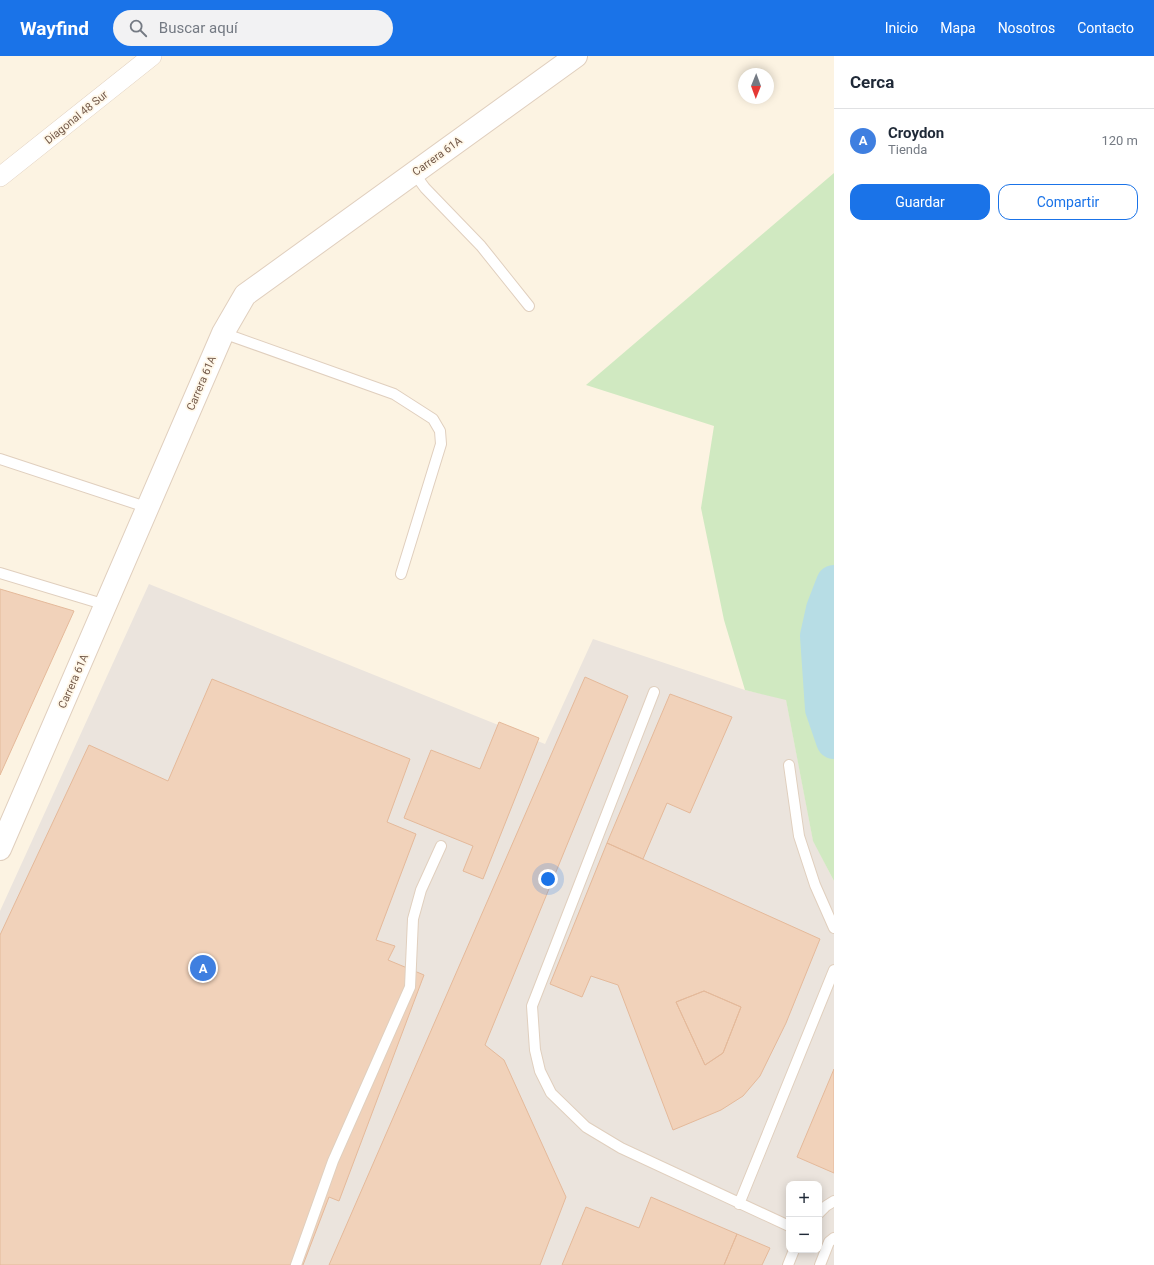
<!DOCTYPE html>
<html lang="es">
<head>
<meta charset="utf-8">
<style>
	:root { --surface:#fff; --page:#f2f2f3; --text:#1f2937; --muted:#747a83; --line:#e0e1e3; --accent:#1a73e8 }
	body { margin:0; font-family:Roboto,sans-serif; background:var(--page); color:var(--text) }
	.controls { position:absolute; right:12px; bottom:12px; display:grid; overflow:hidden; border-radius:8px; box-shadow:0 2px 10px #0003 }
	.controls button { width:36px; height:36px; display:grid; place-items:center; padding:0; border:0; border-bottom:1px solid var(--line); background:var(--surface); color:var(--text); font:20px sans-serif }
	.compass { position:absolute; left:738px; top:12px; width:36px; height:36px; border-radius:50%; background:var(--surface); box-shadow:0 2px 10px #0003; rotate:181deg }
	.you { position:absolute; left:548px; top:823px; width:14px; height:14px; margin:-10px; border:3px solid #fff; border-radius:50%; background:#1a73e8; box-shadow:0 0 0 6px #1a73e833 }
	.badge { display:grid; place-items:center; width:26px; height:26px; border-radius:50%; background:var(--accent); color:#fff; font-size:13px; font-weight:700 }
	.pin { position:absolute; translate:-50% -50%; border:2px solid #fff; box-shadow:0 1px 4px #0006 }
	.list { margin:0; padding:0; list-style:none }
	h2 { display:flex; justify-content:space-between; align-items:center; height:52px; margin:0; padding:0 16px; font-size:17px }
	h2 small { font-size:13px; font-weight:400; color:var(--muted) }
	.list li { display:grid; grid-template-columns:26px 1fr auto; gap:12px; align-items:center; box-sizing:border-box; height:64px; padding:0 16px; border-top:1px solid var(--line) }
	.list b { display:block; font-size:15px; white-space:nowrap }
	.list p { margin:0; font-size:13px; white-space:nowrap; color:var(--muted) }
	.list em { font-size:13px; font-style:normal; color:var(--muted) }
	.actions { display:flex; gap:8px; padding:12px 16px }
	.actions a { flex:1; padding:9px 0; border:1px solid var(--accent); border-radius:12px; text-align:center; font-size:14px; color:var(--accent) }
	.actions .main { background:var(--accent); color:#fff }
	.icon { flex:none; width:22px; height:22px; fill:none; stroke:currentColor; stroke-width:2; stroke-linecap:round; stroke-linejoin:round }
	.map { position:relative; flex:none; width:834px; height:1209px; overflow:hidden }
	header { display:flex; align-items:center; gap:24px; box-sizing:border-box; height:56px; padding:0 20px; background:var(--accent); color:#fff }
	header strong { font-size:19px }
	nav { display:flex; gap:22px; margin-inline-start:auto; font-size:14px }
	.search { width:280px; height:36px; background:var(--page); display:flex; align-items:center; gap:10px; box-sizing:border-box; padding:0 14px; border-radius:22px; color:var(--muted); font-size:15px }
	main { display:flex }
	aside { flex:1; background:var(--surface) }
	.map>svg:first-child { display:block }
	.industrial { fill:#ebe4dd; fill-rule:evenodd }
	.green { fill:#d0e9c1 }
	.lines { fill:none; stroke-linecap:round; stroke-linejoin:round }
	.river { stroke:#b7dde5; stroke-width:36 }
	.building { fill:#f1d2ba; stroke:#e4b99a; fill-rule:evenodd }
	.service-casing { stroke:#e0cfbe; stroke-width:12 }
	.minor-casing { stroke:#e0cfbe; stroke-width:20 }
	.tertiary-casing { stroke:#e0cfbe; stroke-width:24 }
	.service { stroke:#fff; stroke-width:10 }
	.minor { stroke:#fff; stroke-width:19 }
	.tertiary { stroke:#fff; stroke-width:22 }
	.labels { text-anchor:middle; stroke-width:3.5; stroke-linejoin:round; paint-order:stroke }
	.street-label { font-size:11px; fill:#735949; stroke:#fff7e8 }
</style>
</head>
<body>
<header>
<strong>Wayfind</strong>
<div class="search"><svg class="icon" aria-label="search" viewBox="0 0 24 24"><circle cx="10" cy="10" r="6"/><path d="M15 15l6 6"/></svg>Buscar aquí</div>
<nav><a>Inicio</a><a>Mapa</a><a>Nosotros</a><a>Contacto</a></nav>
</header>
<main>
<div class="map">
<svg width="834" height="1209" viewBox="0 0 834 1209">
	<rect width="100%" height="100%" fill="#fcf3e2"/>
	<path class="industrial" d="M149,528L545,688L593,583L745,634L786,643L813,784L834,825V1209H0V855ZM789,1128H819V1194H789Z"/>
	<path class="green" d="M834,117V825L813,785L786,644L745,634L724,564L701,452L714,370L586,329Z"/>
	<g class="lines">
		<path class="river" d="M834,527L824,553L818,580L823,653L834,685"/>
	</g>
	<path class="building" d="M0,533L74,555L0,719Z
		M585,621L628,640L485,989L504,1004L566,1141L540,1209H329Z
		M212,623L410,703L387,766L416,778L376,884L395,890L388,904L424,919L339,1145L329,1141L303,1209H0V879L89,689L168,725Z
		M670,638L732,661L690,757L667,747L643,803L607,787Z
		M499,666L539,682L483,823L463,815L473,790L404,762L431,694L480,713Z
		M607,787L820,883L786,967L760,1020L743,1040L721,1054L673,1074L618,929L591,920L582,941L550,928ZM704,935L741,951L723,997L705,1009L676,946Z
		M704,935L741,951L723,997L705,1009L676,946Z
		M834,1013V1117L797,1101Z
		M651,1141L737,1178L724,1209H562L586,1151L639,1172Z
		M737,1178L770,1192L762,1209H724Z"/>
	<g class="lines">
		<defs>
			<path id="service" d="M414,117L425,132L481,190L529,250
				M223,277L394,338L433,363L440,375L441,388L401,518
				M0,403L149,452
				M0,517L106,549
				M654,636L532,950L535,994L540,1015L551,1037L586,1071L621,1092L789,1170
				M789,709L799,780L815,829L834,872
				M739,1148L834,914
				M819,1157L826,1150L834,1145
				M296,1209L333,1105L410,931L413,863L421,834L441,790
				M788,1209L794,1194
				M820,1209L829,1186L834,1182"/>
			<path id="minor" d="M0,121L152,0"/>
			<path id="tertiary" d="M0,793L223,277L245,239L576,0"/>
		</defs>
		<use href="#service" class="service-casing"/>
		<use href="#minor" class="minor-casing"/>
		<use href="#tertiary" class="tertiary-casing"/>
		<use href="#service" class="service"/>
		<use href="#minor" class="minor"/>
		<use href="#tertiary" class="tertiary"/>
	</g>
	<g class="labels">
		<g class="street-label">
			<text transform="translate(76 61) rotate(-39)" y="4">Diagonal 48 Sur</text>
			<text transform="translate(437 100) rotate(-36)" y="4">Carrera 61A</text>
			<text transform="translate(201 327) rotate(-67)" y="4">Carrera 61A</text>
			<text transform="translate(73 625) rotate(-66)" y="4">Carrera 61A</text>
		</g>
	</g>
</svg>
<div class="controls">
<button>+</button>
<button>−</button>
</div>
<svg class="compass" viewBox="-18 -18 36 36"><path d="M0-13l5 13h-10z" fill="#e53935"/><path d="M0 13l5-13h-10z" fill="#747a83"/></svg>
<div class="you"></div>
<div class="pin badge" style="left:203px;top:912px;background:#3f7fe0">A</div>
</div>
<aside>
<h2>Cerca<small></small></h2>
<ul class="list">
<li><span class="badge" style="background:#3f7fe0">A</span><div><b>Croydon</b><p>Tienda</p></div><em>120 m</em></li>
</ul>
<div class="actions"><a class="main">Guardar</a><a>Compartir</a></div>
</aside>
</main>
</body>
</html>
